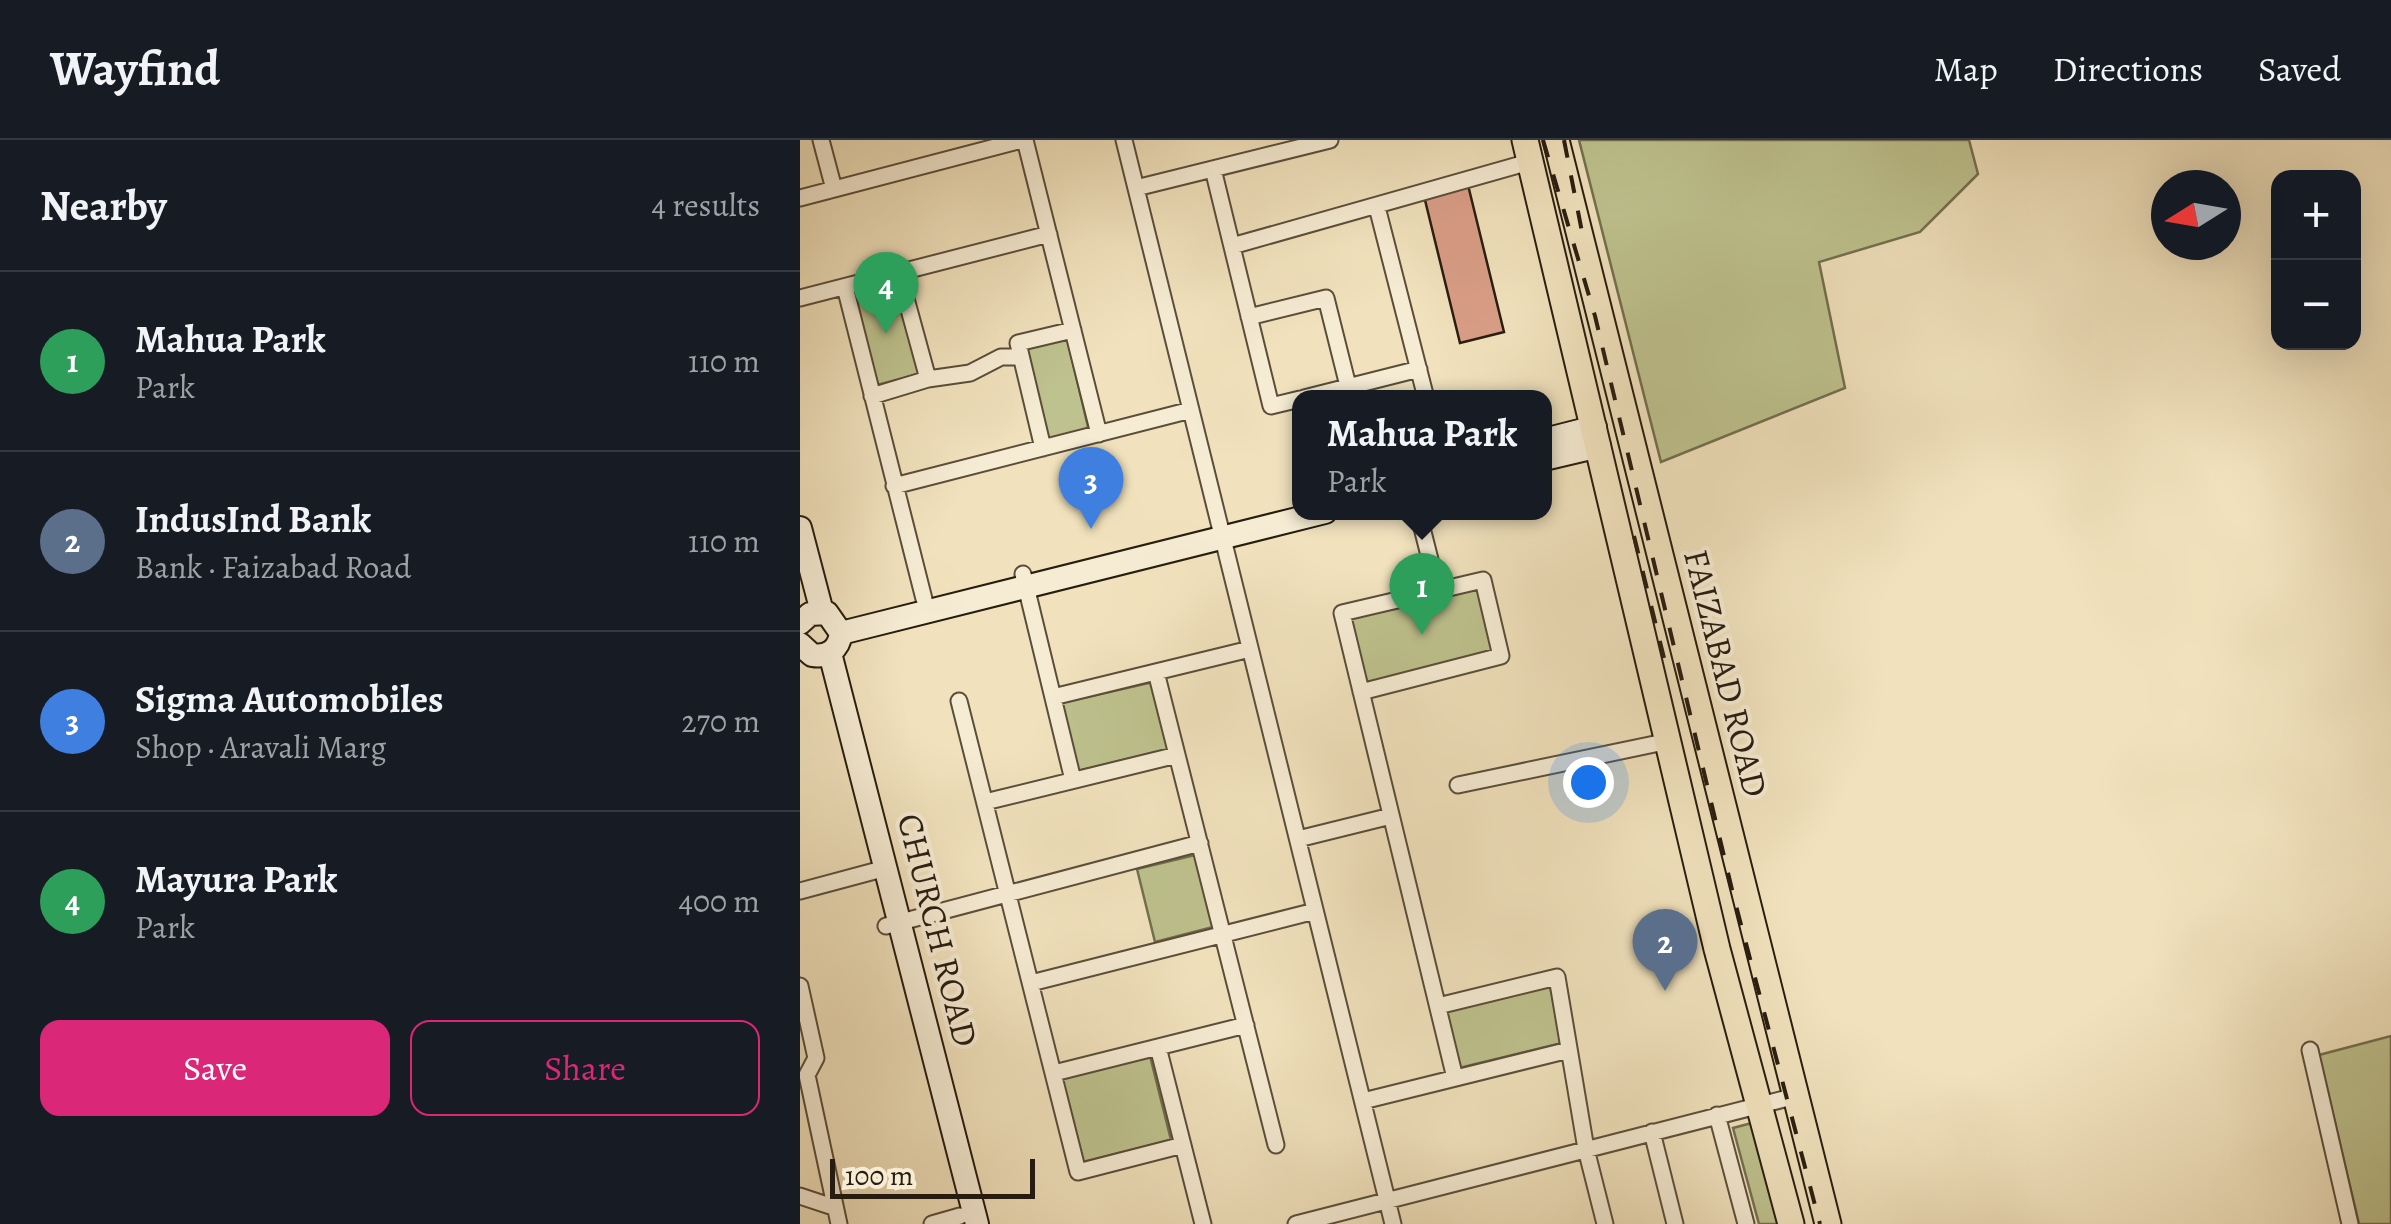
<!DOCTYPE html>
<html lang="en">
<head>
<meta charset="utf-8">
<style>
	:root { --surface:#171b24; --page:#20242c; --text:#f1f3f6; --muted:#9ea1a6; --line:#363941; --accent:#db2777 }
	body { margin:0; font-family:Alegreya,serif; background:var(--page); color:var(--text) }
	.controls { position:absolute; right:30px; top:30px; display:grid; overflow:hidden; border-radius:20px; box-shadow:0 10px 40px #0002 }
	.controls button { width:90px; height:90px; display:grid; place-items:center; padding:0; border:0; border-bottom:2px solid var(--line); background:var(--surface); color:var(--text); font:50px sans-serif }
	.compass { position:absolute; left:1351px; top:30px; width:90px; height:90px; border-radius:50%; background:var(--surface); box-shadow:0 10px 40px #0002; rotate:259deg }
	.scale { position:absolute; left:30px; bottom:25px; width:205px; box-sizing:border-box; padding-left:10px; border:5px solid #271c0f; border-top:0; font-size:28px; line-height:35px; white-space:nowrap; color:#271c0f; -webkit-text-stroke:8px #f6ecd4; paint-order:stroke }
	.you { position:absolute; left:788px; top:642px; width:35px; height:35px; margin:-25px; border:8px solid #fff; border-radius:50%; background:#1a73e8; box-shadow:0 0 0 15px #1a73e833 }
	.badge { display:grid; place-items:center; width:65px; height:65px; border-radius:50%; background:var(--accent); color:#fff; font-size:32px; font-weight:700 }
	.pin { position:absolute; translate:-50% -82px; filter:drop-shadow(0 2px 5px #0008) }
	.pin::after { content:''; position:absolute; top:52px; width:35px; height:30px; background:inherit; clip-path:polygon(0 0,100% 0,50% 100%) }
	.popup { position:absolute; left:492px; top:250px; width:260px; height:130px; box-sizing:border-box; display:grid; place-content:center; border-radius:20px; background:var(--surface); filter:drop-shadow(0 2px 8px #0005); font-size:32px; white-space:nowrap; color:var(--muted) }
	.popup b { font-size:38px; color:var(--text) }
	.popup::after { content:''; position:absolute; left:50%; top:100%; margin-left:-20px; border:20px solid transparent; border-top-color:var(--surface) }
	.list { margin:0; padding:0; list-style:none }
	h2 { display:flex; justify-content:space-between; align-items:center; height:130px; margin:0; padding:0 40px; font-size:42px }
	h2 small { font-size:32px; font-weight:400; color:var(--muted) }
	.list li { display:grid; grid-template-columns:65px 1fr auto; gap:30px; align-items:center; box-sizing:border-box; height:180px; padding:0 40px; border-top:2px solid var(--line) }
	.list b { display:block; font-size:38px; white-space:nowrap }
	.list p { margin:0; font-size:32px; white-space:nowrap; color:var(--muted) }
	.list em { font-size:32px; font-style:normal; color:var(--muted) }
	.actions { display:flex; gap:20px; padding:30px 40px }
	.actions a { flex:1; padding:22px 0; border:2px solid var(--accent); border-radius:20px; text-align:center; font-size:35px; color:var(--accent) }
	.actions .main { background:var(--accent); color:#fff }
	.map { position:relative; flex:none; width:1591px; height:1084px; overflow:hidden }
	header { display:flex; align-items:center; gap:60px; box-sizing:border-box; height:140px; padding:0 50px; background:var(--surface); border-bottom:2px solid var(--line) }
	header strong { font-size:48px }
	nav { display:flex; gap:55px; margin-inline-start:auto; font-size:35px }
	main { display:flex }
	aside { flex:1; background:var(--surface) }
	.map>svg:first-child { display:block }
	.green { fill:#bec28e; stroke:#726f4e; stroke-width:2.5 }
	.building { fill:#da9e87; stroke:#271c0f; stroke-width:2.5 }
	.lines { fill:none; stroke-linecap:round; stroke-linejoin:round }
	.street-casing { stroke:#5a4e3a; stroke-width:19 }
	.secondary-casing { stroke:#271c0f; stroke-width:26 }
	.primary-casing { stroke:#271c0f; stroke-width:29 }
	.street { stroke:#f6ecd4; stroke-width:15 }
	.secondary { stroke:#f6ecd4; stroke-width:22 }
	.primary { stroke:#f1e2bd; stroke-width:25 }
	.rail { stroke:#271c0f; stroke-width:4; stroke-dasharray:18 18; stroke-linecap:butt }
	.labels { text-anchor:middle; stroke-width:8; stroke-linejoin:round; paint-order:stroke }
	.street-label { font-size:35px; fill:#271c0f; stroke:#f6ecd4 }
</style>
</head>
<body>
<header>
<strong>Wayfind</strong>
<nav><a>Map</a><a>Directions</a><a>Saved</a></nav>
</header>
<main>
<aside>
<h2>Nearby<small>4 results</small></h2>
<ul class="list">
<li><span class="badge" style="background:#2e9e5b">1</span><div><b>Mahua Park</b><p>Park</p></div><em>110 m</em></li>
<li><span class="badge" style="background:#5c6f8a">2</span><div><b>IndusInd Bank</b><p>Bank · Faizabad Road</p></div><em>110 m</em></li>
<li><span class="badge" style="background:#3f7fe0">3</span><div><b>Sigma Automobiles</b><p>Shop · Aravali Marg</p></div><em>270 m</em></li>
<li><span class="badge" style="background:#2e9e5b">4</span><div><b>Mayura Park</b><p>Park</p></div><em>400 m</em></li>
</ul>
<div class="actions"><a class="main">Save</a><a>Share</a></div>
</aside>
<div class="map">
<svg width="1591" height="1084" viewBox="0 0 1591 1084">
	<rect width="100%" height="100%" fill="#f1e2bd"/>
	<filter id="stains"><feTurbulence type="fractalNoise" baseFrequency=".002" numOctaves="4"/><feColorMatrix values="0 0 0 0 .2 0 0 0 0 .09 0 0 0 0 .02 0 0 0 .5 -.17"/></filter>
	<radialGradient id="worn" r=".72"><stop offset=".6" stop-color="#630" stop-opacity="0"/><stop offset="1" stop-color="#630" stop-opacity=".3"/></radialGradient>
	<path class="green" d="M779,0H1169L1178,34L1120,92L1019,122L1045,248L861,322Z
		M95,143L119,234L77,245L53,154Z
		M267,198L289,291L249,301L226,208Z
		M678,447L694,511L565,543L549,479Z
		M353,542L369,609L277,631L261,563Z
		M395,715L413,787L355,802L337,729Z
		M750,846L762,903L659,928L647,871Z
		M1591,896V1084H1559L1519,915Z
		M350,916L371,1000L283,1022L262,939Z
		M963,980L992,1084H959L933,988Z"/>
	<path class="building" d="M668,45L704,192L660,203L624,56Z"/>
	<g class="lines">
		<defs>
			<path id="street" d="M21,0L34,49
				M225,0L299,294
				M324,0L593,1084
				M413,29L471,266L500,259
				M336,48L530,0
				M0,58L222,0
				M577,67L626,258
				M432,106L729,22
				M45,147L124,459
				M0,158L249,94
				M449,177L526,158L548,246
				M128,239L170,233L201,217H221
				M72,256L128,239L99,133
				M504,258L619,229
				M243,308L218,203L273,190
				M94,346L391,270
				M618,372L638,451
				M223,434L273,640
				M356,532L476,1005
				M561,552L701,516L683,440L542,473C579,628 617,783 655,938
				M253,557L450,509
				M159,561L278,1032L383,1005
				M658,645L869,601
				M185,662L377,615
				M498,699L591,676
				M0,751L86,728
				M86,786L400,703
				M231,843L515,771
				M0,846L16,918L7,935L39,1084
				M638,866L757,837L786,1009L805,1084
				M358,907L403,1084
				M1510,910L1550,1084
				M254,933L446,885
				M563,961L769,910
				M917,975L946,1084
				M852,992L875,1084
				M0,1056L33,1067
				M132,1084L160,1076
				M496,1084L996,956"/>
			<path id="secondary" d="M744,300L795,287
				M744,319L799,306
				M0,388L22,472
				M0,483L10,474L27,473L41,493C39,509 28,518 12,515L0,504
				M41,493L525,372
				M30,513L177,1084"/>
			<path id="primary" d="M725,0L917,809L991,1084
				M756,0L1028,1084"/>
		</defs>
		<use href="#street" class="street-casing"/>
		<use href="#secondary" class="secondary-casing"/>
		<use href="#primary" class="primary-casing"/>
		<use href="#street" class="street"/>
		<use href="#secondary" class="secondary"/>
		<use href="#primary" class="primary"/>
		<path class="rail" d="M743,0L795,176L934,758L1020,1084
			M764,0L783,97
			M834,396L864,518"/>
	</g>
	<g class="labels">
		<g class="street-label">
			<text transform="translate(926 533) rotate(76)" y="12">FAIZABAD ROAD</text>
			<text transform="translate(138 790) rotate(76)" y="12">CHURCH ROAD</text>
		</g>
	</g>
	<rect width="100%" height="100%" filter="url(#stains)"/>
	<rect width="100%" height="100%" fill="url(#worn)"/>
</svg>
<div class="controls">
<button>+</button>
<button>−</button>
</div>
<svg class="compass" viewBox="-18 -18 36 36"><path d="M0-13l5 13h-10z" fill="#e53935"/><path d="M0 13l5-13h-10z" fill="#9ea1a6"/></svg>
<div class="scale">100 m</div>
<div class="you"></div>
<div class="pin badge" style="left:622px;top:495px;background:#2e9e5b">1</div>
<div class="popup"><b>Mahua Park</b>Park</div>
<div class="pin badge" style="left:865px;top:851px;background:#5c6f8a">2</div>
<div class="pin badge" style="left:291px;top:389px;background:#3f7fe0">3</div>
<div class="pin badge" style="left:86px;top:194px;background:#2e9e5b">4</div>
</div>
</main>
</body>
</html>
